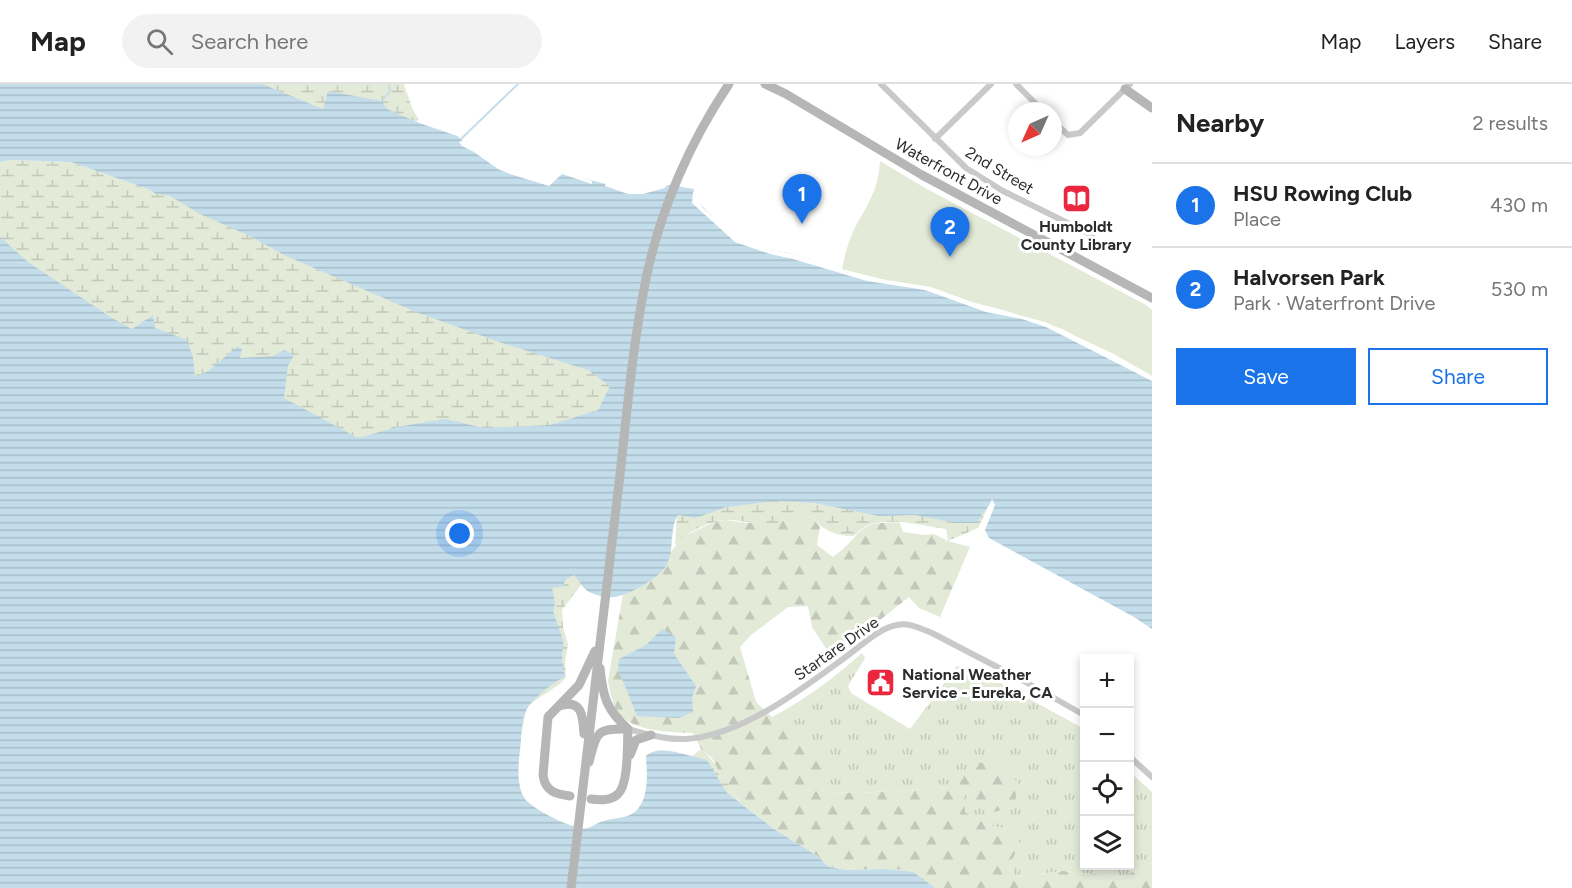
<!DOCTYPE html>
<html lang="en">
<head>
<meta charset="utf-8">
<style>
	:root { --surface:#fff; --page:#f2f2f2; --text:#222; --muted:#767676; --line:#e0e0e0; --accent:#1a73e8 }
	body { margin:0; font-family:Figtree,sans-serif; background:var(--page); color:var(--text) }
	.controls { position:absolute; right:18px; bottom:18px; display:grid; overflow:hidden; border-radius:0px; box-shadow:0 3px 9px #0003 }
	.controls button { width:54px; height:54px; display:grid; place-items:center; padding:0; border:0; border-bottom:2px solid var(--line); background:var(--surface); color:var(--text); font:30px sans-serif }
	.compass { position:absolute; left:1008px; top:18px; width:54px; height:54px; border-radius:50%; background:var(--surface); box-shadow:0 3px 9px #0003; rotate:225deg }
	.you { position:absolute; left:460px; top:450px; width:21px; height:21px; margin:-15px; border:4px solid #fff; border-radius:50%; background:#1a73e8; box-shadow:0 0 0 9px #1a73e833 }
	.badge { display:grid; place-items:center; width:39px; height:39px; border-radius:50%; background:var(--accent); color:#fff; font-size:20px; font-weight:700 }
	.pin { position:absolute; translate:-50% -50px; filter:drop-shadow(0 2px 3px #0008) }
	.pin::after { content:''; position:absolute; top:32px; width:21px; height:18px; background:inherit; clip-path:polygon(0 0,100% 0,50% 100%) }
	.list { margin:0; padding:0; list-style:none }
	h2 { display:flex; justify-content:space-between; align-items:center; height:78px; margin:0; padding:0 24px; font-size:26px }
	h2 small { font-size:20px; font-weight:400; color:var(--muted) }
	.list li { display:grid; grid-template-columns:39px 1fr auto; gap:18px; align-items:center; box-sizing:border-box; height:84px; padding:0 24px; border-top:2px solid var(--line) }
	.list b { display:block; font-size:22px; white-space:nowrap }
	.list p { margin:0; font-size:20px; white-space:nowrap; color:var(--muted) }
	.list em { font-size:20px; font-style:normal; color:var(--muted) }
	.actions { display:flex; gap:12px; padding:18px 24px }
	.actions a { flex:1; padding:14px 0; border:2px solid var(--accent); border-radius:0px; text-align:center; font-size:21px; color:var(--accent) }
	.actions .main { background:var(--accent); color:#fff }
	.icon { flex:none; width:33px; height:33px; fill:none; stroke:currentColor; stroke-width:2; stroke-linecap:round; stroke-linejoin:round }
	.map { position:relative; flex:none; width:1152px; height:804px; overflow:hidden }
	header { display:flex; align-items:center; gap:36px; box-sizing:border-box; height:84px; padding:0 30px; background:var(--surface); border-bottom:2px solid var(--line) }
	header strong { font-size:28px }
	nav { display:flex; gap:33px; margin-inline-start:auto; font-size:21px }
	.search { width:420px; height:54px; background:var(--page); display:flex; align-items:center; gap:15px; box-sizing:border-box; padding:0 21px; border-radius:33px; color:var(--muted); font-size:22px }
	main { display:flex }
	aside { flex:1; background:var(--surface) }
	.map>svg:first-child { display:block }
	.grass { fill:url(#grass-tufts) }
	.forest { fill:url(#forest-firs) }
	.wetland { fill:url(#wetland-marsh) }
	.green { fill:#e3ead8 }
	.water { fill:url(#water-rules) }
	.pier { fill:#fff }
	.lines { fill:none; stroke-linecap:round; stroke-linejoin:round }
	.stream { stroke:#c3ddeb; stroke-width:2 }
	.street { stroke:#c9c9c9; stroke-width:6 }
	.secondary { stroke:#b6b6b6; stroke-width:9 }
	.labels { text-anchor:middle; stroke-width:6; stroke-linejoin:round; paint-order:stroke }
	.street-label { font-size:16px; fill:#2c2c2c; stroke:#fff }
	.poi-label { font-size:16px; font-weight:bold; fill:#2c2c2c; stroke:#fff }
</style>
</head>
<body>
<header>
<strong>Map</strong>
<div class="search"><svg class="icon" aria-label="search" viewBox="0 0 24 24"><circle cx="10" cy="10" r="6"/><path d="M15 15l6 6"/></svg>Search here</div>
<nav><a>Map</a><a>Layers</a><a>Share</a></nav>
</header>
<main>
<div class="map">
<svg width="1152" height="804" viewBox="0 0 1152 804">
	<defs>
		<pattern id="grass-tufts" width="24" height="20" patternUnits="userSpaceOnUse" patternTransform="scale(1.5)"><rect width="24" height="20" fill="#e3ead8"/><path d="M3 7l-1-3M5 7V3M7 7l1-3M15 17l-1-3M17 17v-4M19 17l1-3" fill="none" stroke="#c3c9ba"/></pattern>
		<pattern id="forest-firs" width="22" height="20" patternUnits="userSpaceOnUse" patternTransform="scale(1.5)"><rect width="22" height="20" fill="#e3ead8"/><path d="M5 1l3.5 6h-7zM16 11l3.5 6h-7z" fill="#c3c9ba"/></pattern>
		<pattern id="wetland-marsh" width="20" height="14" patternUnits="userSpaceOnUse" patternTransform="scale(1.5)"><rect width="20" height="14" fill="#e3ead8"/><path d="M1 5h8M5 5V1M11 12h8M15 12V8" fill="none" stroke="#c3c9ba"/></pattern>
		<pattern id="water-rules" width="6" height="5" patternUnits="userSpaceOnUse" patternTransform="scale(1.5)"><rect width="6" height="5" fill="#c3ddeb"/><path d="M0 2.5h6" fill="none" stroke="#a8beca"/></pattern>
	</defs>
	<rect width="100%" height="100%" fill="#fff"/>
	<path class="grass" d="M862,569L865,574L848,602L851,609L910,645L957,582L978,587L1079,642L1084,647V782H1130V688L1152,708V778L1123,793L1063,787L1015,793L1009,781L1020,761L1013,746L987,741L965,728L963,709L972,678L952,703L861,709L829,708L781,642L772,633C805,616 834,594 862,569Z"/>
	<path class="forest" d="M799,430L812,433L820,443L817,461L833,473C864,451 855,436 900,439L903,448L925,451L934,450L948,457L970,463L940,533L919,524L909,513L870,544L827,566L812,543L808,522L788,523L751,551L740,563L756,618L781,642L825,678L829,708L861,709L951,703L972,678L1001,680L1019,700L1014,721L992,729L964,709L965,728L987,741L1013,746L1020,761L1009,781L1015,793L1063,787L1123,793L1152,778V804H935L913,788L884,785L847,786L829,783L817,772L774,745L742,720L723,696L712,674L701,665L693,649C671,648 638,648 621,632C613,624 610,608 608,597L623,510L653,495L667,482L670,469L682,453L714,438L725,436L747,439Z"/>
	<path class="wetland" d="M220,0H405L404,2C410,14 410,24 419,35L416,38L457,52L462,56L460,58L463,62L474,68L498,85L549,102L562,89L591,99L592,97L606,100L605,102C619,107 630,111 644,110C655,108 663,104 674,106L664,134L537,105L491,88L403,50L328,28L319,31Z
		M11,76L71,78L148,105L156,110L170,112L612,285L666,408L991,418L978,444L948,457L946,445C923,442 892,433 869,441C863,443 858,448 854,452C836,452 824,447 812,433C791,429 789,438 771,440C756,441 740,435 725,436C709,437 685,449 675,461L677,432C669,447 675,467 667,482C660,494 629,510 615,513C603,514 589,510 581,501L562,526L563,543L568,560L565,578L566,593L560,600L527,622C522,644 512,694 524,713C531,725 574,746 587,744C593,743 598,738 604,737C617,733 632,736 640,722C649,708 647,687 646,672C659,661 676,669 691,673L701,665C719,680 726,703 742,720C762,742 792,755 817,772C821,775 825,781 831,784C856,794 887,779 913,788C920,791 928,799 935,804H656L0,628V78Z"/>
	<path class="green" d="M880,77L925,104L1146,221L1152,226V293L1062,245L1003,226L842,185C845,173 847,160 853,148C866,121 878,110 880,77Z"/>
	<path class="water" d="M0,0H262L323,25L328,7L382,17L387,25L419,39L457,52L499,84L551,100L562,88L627,106L657,104L670,101L694,105V114L729,149L740,157L769,166L789,169L867,195L896,198L1046,240L1152,293V549L985,453C984,440 990,431 991,419L982,430L977,439H956L915,431L879,432L815,419L777,417L726,423L696,434L678,431C669,445 674,464 667,480C662,493 626,513 612,513C607,513 599,512 594,510C583,507 581,498 574,491L566,495L563,502L552,504L555,520L553,527L563,556L562,579L565,593C557,596 553,600 546,605C525,623 523,627 521,655C520,672 514,698 524,714C531,725 571,744 583,745C591,745 597,738 604,737C618,733 632,735 640,722C649,708 647,687 646,672C661,659 689,673 707,676L727,709L774,745L817,772L829,783L847,786L884,785L913,788L935,804H0V153L28,178L112,234L132,245L153,231L155,244L187,256L193,273L195,293L208,287L237,263L242,264L240,274L273,272L284,266L294,271L288,282L284,314L358,354L397,343L445,335L484,344L550,341L598,326L610,302L588,286L499,258L416,228L284,171L252,153L200,130L170,112L156,110L148,105L71,78L11,76L0,78Z
		M662,545L676,553L674,570L696,602L692,614L693,628L679,634L637,632L618,585L619,575L646,561Z"/>
	<path class="pier" d="M465,55L500,81L530,92L548,98L562,85L592,97V100L562,90L549,102L510,90L498,85L474,68L462,62L459,58Z
		M606,99L627,105H642L666,101L665,104L643,110H628L605,102Z
		M695,107L696,115L704,125L741,156L769,166L789,169L861,192L931,203L980,221L1045,238L1114,270L1152,292V297L1046,243L1022,235L986,228L925,206L867,197L793,175L770,170L735,158L692,119L693,108Z
		M992,415L995,421L985,446L989,454L1134,533L1152,545V552L983,455L982,441L989,425L979,442Z"/>
	<g class="lines">
		<path class="stream" d="M382,17L390,7L389,0
			M461,55L518,0"/>
		<path class="street" d="M881,0L966,84L1003,107L1092,151
			M1016,0L1043,27
			M1053,37L1068,51L1080,49L1130,0
			M935,55L991,0
			M628,645C647,650 666,656 686,655C742,652 803,604 847,572C861,562 879,544 897,541C909,538 921,545 932,549L1024,597L1084,631
			M1130,673L1152,693"/>
		<path class="secondary" d="M765,0L786,10L922,91L1152,214
			M1125,5L1152,24
			M600,584C603,613 606,625 628,645
			M559,622C582,614 583,632 584,650
			M630,671L636,656L651,651
			M589,678C597,648 596,644 628,645
			M570,712C555,710 545,707 543,691L548,633L579,601L595,567
			M591,715C600,716 611,717 618,710C629,700 627,659 628,645
			M571,804C587,675 601,545 617,416C626,343 631,268 646,195C660,126 690,58 729,0"/>
	</g>
	<defs>
		<symbol id="library-square" viewBox="-11 -11 22 22"><rect x="-9" y="-9" width="18" height="18" rx="4" fill="#ea273e" stroke="#fff"/><path d="M-6-4Q-3-5.5-.7-3.5V5Q-3 3-6 4ZM6-4Q3-5.5 .7-3.5V5Q3 3 6 4Z" fill="#fff"/></symbol>
		<symbol id="civic-square" viewBox="-11 -11 22 22"><rect x="-9" y="-9" width="18" height="18" rx="4" fill="#ea273e" stroke="#fff"/><path d="M-.6-6.5H3V-4.5H.6V-3L4-1V1h2V6H-6V1h2V-1L-.6-3ZM-1.2 2.5V6h2.4V2.5Z" fill="#fff"/></symbol>
	</defs>
	<g fill-rule="evenodd">
		<use href="#library-square" x="1060" y="98" width="33" height="33"/>
		<use href="#civic-square" x="864" y="582" width="33" height="33"/>
	</g>
	<g class="labels">
		<g class="street-label">
			<text transform="translate(1000 86) rotate(31)" y="6">2nd Street</text>
			<text transform="translate(949 87) rotate(29)" y="6">Waterfront Drive</text>
			<text transform="translate(836 564) rotate(-35)" y="6">Startare Drive</text>
		</g>
		<g class="poi-label">
			<text x="1076" y="148">Humboldt<tspan x="1076" dy="18">County Library</tspan></text>
			<text x="902" y="596" text-anchor="start">National Weather<tspan x="902" dy="18">Service - Eureka, CA</tspan></text>
		</g>
	</g>
</svg>
<div class="controls">
<button>+</button>
<button>−</button>
<button><svg class="icon" aria-label="locate" viewBox="0 0 24 24"><circle cx="12" cy="12" r="6"/><path d="M12 2v4M12 18v4M2 12h4M18 12h4"/></svg></button>
<button><svg class="icon" aria-label="layers" viewBox="0 0 24 24"><path d="M12 4l9 5-9 5-9-5zM3 14l9 5 9-5"/></svg></button>
</div>
<svg class="compass" viewBox="-18 -18 36 36"><path d="M0-13l5 13h-10z" fill="#e53935"/><path d="M0 13l5-13h-10z" fill="#767676"/></svg>
<div class="you"></div>
<div class="pin badge" style="left:802px;top:140px">1</div>
<div class="pin badge" style="left:950px;top:173px">2</div>
</div>
<aside>
<h2>Nearby<small>2 results</small></h2>
<ul class="list">
<li><span class="badge">1</span><div><b>HSU Rowing Club</b><p>Place</p></div><em>430 m</em></li>
<li><span class="badge">2</span><div><b>Halvorsen Park</b><p>Park · Waterfront Drive</p></div><em>530 m</em></li>
</ul>
<div class="actions"><a class="main">Save</a><a>Share</a></div>
</aside>
</main>
</body>
</html>
